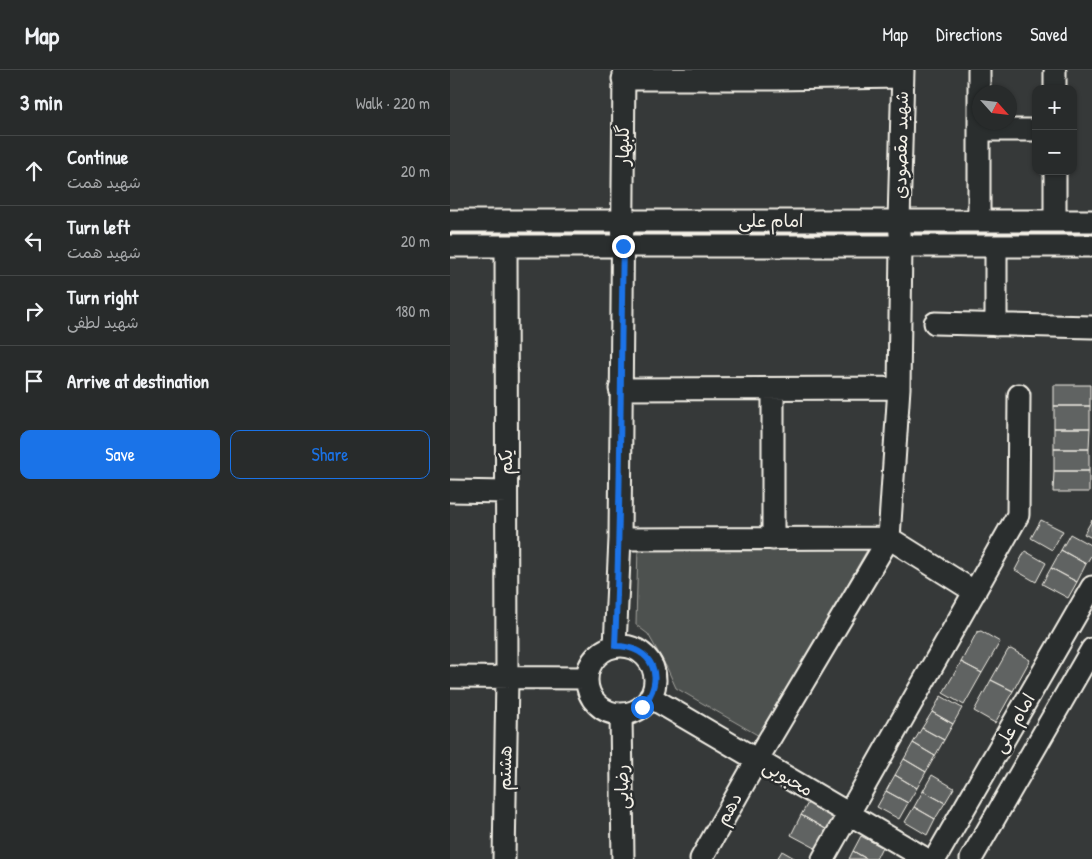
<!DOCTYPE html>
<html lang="en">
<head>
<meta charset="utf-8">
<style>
	:root { --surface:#282b2b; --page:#303333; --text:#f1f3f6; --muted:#a5a7a9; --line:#444747; --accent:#1a73e8 }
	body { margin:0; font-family:"Patrick Hand","Playpen Sans Arabic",sans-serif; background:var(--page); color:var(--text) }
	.controls { position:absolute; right:15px; top:15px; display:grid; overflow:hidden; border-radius:10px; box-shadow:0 1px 4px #0004 }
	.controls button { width:45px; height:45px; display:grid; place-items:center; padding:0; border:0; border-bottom:1px solid var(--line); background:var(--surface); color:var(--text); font:25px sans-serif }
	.compass { position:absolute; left:522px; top:15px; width:45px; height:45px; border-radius:50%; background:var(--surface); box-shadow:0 1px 4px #0004; rotate:117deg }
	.stop { position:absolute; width:15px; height:15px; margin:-11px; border:4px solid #1a73e8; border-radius:50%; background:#fff }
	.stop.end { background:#1a73e8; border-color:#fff; box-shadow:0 1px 5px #0008 }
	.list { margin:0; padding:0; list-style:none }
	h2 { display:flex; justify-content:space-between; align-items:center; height:65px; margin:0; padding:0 20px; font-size:21px }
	h2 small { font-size:16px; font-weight:400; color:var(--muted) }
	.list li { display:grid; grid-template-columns:32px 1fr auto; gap:15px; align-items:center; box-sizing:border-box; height:70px; padding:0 20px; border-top:1px solid var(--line) }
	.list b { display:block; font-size:19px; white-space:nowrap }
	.list p { margin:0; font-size:16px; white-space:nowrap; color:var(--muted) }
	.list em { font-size:16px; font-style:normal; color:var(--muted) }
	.actions { display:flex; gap:10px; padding:15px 20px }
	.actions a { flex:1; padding:11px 0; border:1px solid var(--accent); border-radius:10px; text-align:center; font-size:18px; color:var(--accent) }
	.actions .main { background:var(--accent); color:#fff }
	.icon { flex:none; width:28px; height:28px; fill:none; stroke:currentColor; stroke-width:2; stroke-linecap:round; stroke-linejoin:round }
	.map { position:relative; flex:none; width:642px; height:789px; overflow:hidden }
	header { display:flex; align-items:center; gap:30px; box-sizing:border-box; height:70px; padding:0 25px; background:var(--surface); border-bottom:1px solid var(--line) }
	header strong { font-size:24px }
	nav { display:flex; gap:28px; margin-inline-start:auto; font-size:18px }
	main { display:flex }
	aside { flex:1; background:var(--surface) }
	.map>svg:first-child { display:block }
	.green { fill:#4e514f; stroke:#a1a19c }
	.building { fill:#616362; stroke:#f4f1e8 }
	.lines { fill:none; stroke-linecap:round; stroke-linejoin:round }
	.minor-casing { stroke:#f4f1e8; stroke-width:25 }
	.minor { stroke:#2a2d2e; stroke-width:21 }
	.route { stroke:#1a73e8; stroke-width:6 }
	.labels { text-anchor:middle; stroke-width:5; stroke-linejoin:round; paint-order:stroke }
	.street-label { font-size:18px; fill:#f4f1e8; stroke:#2a2d2e }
</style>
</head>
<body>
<header>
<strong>Map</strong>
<nav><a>Map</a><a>Directions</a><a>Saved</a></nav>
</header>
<main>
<aside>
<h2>3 min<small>Walk · 220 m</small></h2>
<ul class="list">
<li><svg class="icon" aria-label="ahead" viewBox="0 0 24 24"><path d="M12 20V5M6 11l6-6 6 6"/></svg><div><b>Continue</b><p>شهید همت</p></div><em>20 m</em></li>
<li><svg class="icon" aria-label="left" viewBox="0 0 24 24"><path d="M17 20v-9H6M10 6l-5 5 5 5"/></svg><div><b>Turn left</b><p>شهید همت</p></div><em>20 m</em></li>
<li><svg class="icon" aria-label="right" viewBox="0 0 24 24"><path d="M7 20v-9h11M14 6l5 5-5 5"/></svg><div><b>Turn right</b><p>شهید لطفی</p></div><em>180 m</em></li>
<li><svg class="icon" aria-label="arrive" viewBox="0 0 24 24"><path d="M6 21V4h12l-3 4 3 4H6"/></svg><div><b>Arrive at destination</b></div></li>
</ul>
<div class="actions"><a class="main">Save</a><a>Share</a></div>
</aside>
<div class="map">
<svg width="642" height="789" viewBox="0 0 642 789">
	<rect width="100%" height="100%" fill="#363939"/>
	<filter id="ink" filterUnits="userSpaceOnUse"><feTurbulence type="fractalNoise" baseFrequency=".02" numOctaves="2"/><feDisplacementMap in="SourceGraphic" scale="10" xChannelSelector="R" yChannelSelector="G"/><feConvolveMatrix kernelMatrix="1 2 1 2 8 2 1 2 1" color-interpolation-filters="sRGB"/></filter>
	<g filter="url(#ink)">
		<path class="green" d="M421,473L311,667L226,618L217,598L198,564L186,555L188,475Z"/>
		<path class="building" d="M604,315H640V336H604Z
			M604,336H640V358H604Z
			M604,358H640L639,379H604Z
			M604,379H639V401H604Z
			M604,401H639V422H603Z
			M591,450L613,461L602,480L581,468Z
			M642,450V468L634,464Z
			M620,464L642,476V484L636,494L611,480Z
			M611,480L636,494L627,512L601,498Z
			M575,481L596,493L586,512L565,500Z
			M601,498L627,512L618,528L592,514Z
			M531,561L550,572L532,603L511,592L527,562Z
			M561,579L580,590L563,621L541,610L558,580Z
			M511,592L532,603L514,635L493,623Z
			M541,610L563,621L545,653L524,641Z
			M491,626L512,638L503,654L482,642Z
			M482,642L503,654L494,670L472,658Z
			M472,658L494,670L485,686L463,673Z
			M463,673L485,686L476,702L454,689Z
			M454,689L476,702L467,718L445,705Z
			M445,705L467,718L458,733L436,721Z
			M482,705L504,718L495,733L473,721Z
			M436,721L458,733L449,749L427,737Z
			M473,721L495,733L485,749L464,737Z
			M362,726L390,747L381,762L351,745Z
			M464,737L485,749L477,765L455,752Z
			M351,745L381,762L371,781L341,765Z
			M411,766L432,777L426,789H417L403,781Z
			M332,781L346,789H327Z
			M403,781L417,789H399Z"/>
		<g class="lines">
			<defs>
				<path id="minor" d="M529,0V151
					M173,9H326L452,7
					M605,19V1
					M529,60H586
					M0,151H642
					M605,151V101
					M0,176H642
					M546,176V255
					M485,253L642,257
					M170,319L449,318
					M0,421L56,422
					M170,469L439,468L525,522
					M323,469V319
					M137 610a34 34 0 1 1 68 0a34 34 0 1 1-68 0Z
					M165,576L170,469L174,0
					M0,607L137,608
					M200,627L476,789
					M171,645L173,789
					M54,789L57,608L56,176
					M251,789L307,690L439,468L449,318L451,176L449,151L453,0
					M373,789L568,445L569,325
					M485,789L642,517
					M521,789L642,579"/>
			</defs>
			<use href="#minor" class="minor-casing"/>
			<use href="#minor" class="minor"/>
		</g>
	</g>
	<g class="lines" filter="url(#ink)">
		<path class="route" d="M173,176C170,310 171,443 165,576C203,576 217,609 192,637"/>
	</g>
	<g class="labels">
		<g class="street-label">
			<text transform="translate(173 75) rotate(-90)" y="6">گلبهار</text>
			<text transform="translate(451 75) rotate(-89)" y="6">شهید مقصودی</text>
			<text x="321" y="157">امام علی</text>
			<text transform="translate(56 392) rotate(-90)" y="6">یکم</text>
			<text transform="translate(564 653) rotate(-60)" y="6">امام علی</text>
			<text transform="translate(55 698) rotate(-89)" y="6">هشتم</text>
			<text transform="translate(338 708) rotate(30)" y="6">محبوبی</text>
			<text transform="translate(172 717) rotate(-91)" y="6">رضایی</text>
			<text transform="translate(279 739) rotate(-61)" y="6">دهم</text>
		</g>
	</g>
</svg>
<div class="controls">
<button>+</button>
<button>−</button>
</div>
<svg class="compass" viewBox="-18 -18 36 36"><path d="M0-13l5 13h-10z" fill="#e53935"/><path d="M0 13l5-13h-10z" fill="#a5a7a9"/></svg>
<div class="stop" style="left:192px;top:637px"></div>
<div class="stop end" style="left:173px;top:176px"></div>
</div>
</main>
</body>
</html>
